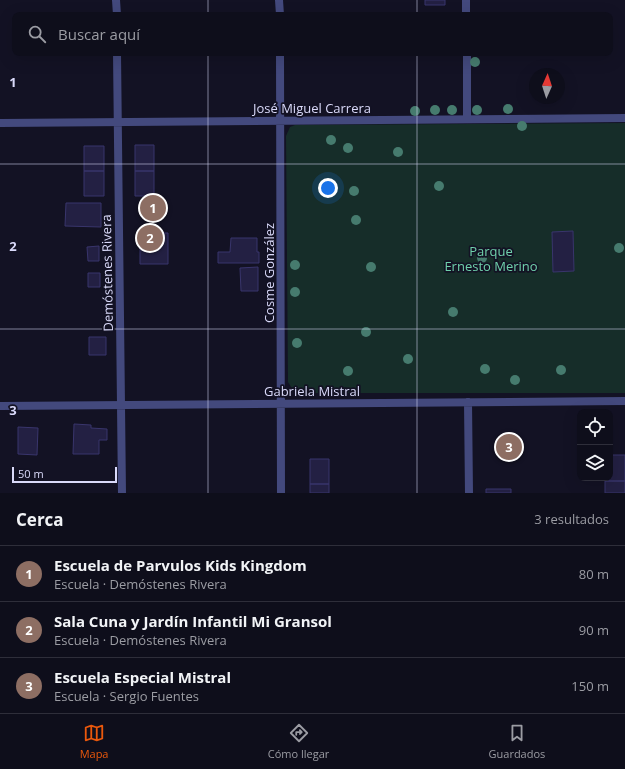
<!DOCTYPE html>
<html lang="es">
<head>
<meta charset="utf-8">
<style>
	:root { --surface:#0e0e1b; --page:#171724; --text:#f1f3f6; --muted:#9b9ca3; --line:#2e2e3a; --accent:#ea580c }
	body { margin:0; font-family:"Open Sans",sans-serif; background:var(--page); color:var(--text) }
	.controls { position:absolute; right:12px; bottom:12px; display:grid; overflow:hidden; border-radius:8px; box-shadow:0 4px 16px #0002 }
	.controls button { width:36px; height:36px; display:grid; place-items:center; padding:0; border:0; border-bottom:1px solid var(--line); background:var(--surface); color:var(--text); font:20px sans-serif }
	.compass { position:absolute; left:529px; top:68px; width:36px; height:36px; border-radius:50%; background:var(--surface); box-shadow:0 4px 16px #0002; rotate:3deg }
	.scale { position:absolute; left:12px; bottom:10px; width:105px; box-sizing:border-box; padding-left:4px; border:2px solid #dadafa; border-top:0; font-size:11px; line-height:14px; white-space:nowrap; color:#dadafa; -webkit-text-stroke:3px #131224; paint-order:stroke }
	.you { position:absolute; left:328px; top:188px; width:14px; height:14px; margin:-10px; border:3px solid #fff; border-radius:50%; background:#1a73e8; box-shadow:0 0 0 6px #1a73e833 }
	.badge { display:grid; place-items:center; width:26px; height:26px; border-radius:50%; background:var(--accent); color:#fff; font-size:13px; font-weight:700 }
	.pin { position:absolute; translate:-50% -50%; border:2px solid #fff; box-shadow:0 1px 4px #0006 }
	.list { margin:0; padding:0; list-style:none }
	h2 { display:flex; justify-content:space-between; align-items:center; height:52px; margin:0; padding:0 16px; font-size:17px }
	h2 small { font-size:13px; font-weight:400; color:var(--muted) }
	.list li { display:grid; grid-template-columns:26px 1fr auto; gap:12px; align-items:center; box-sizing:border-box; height:56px; padding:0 16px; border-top:1px solid var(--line) }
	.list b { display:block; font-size:15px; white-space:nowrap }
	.list p { margin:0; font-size:13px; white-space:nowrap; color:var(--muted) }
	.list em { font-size:13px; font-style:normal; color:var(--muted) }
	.icon { flex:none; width:22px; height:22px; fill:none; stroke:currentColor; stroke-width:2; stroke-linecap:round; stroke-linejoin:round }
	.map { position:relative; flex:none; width:625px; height:493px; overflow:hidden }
	.search { position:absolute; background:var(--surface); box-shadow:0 4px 16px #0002; left:12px; right:12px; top:12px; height:44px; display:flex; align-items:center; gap:10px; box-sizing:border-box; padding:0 14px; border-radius:8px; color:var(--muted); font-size:15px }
	.sheet { height:220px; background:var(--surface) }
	nav { display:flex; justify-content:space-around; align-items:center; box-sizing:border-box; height:56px; border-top:1px solid var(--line); background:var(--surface); font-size:11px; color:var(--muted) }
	nav a { display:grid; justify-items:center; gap:2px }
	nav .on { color:var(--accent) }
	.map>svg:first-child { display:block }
	.green { fill:#162d29 }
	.building { fill:#232043; stroke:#39356c }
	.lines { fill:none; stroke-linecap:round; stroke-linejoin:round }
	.minor { stroke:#43497d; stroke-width:8 }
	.tree { fill:#467b6e }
	.grid { fill:none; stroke:#dadafa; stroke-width:1; stroke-opacity:0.55 }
	.labels { text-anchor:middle; stroke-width:3.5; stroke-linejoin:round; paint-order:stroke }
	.street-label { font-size:13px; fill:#dadafa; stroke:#131224 }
	.park-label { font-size:13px; fill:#6fd1ab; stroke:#131224 }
	.grid-label { font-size:13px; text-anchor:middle; font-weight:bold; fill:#dadafa; stroke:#131224; stroke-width:3.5; stroke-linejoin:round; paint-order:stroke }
</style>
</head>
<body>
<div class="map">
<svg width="625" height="493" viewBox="0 0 625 493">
	<rect width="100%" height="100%" fill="#131224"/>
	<path class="green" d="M625,123V393H300L293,390L288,382L286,136L290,127L295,125Z"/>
	<path class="building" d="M425,0H445V5H425Z
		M135,145H154V171H135Z
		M84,146H104V171H84Z
		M84,171H104V196H84Z
		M135,171H154V196H135Z
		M66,203H101V227L65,226Z
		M573,231L574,271L553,272L552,232Z
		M140,233H168V264H140Z
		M231,238H257V252H259V263H218V252H230Z
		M99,246V261H88L87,247Z
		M258,267V291H241L240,268Z
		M88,273H100V287H88Z
		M89,337H106V355H89Z
		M74,424L91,425V428L107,429V440H99V454H73Z
		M18,427L38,428L37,455L18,454Z
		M610,455H625V481H605V478H610Z
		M310,459H329V484H310Z
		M605,481H625V493H605Z
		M310,484H329V493H310Z
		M486,489H511V493H486Z"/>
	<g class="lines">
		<path class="minor" d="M116,0L117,15
			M279,0L280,15
			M466,0V15
			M117,53L122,493
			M280,53L281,493
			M467,53V119
			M0,123L625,118
			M468,402L469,493
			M0,406L625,401"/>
	</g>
	<g class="tree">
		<circle cx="475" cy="62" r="5"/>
		<circle cx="508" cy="109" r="5"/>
		<circle cx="435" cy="110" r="5"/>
		<circle cx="452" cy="110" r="5"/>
		<circle cx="477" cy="110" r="5"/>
		<circle cx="415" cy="111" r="5"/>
		<circle cx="522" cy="126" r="5"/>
		<circle cx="331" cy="140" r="5"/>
		<circle cx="348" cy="148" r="5"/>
		<circle cx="398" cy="152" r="5"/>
		<circle cx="439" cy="186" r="5"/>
		<circle cx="354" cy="191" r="5"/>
		<circle cx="356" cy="220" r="5"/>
		<circle cx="619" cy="248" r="5"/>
		<circle cx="482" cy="258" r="5"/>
		<circle cx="295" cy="265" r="5"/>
		<circle cx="371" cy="267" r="5"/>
		<circle cx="295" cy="292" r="5"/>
		<circle cx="453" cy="312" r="5"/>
		<circle cx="366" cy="332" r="5"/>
		<circle cx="297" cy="343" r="5"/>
		<circle cx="408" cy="359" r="5"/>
		<circle cx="485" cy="369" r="5"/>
		<circle cx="561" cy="370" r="5"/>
		<circle cx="348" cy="371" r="5"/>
		<circle cx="515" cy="380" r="5"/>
	</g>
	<path class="grid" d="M208,0V15M417,0V15M208,53V493M417,53V493M0,164H625M0,329H625"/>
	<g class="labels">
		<g class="street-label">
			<text x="312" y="113">José Miguel Carrera</text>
			<text transform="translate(107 273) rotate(-91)" y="5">Demóstenes Rivera</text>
			<text transform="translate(269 273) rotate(-90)" y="5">Cosme González</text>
			<text x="312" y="396">Gabriela Mistral</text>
		</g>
		<g class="park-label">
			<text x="491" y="256">Parque<tspan x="491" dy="15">Ernesto Merino</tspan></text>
		</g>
	</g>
	<g class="grid-label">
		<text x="13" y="87">1</text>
		<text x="13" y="251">2</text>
		<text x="13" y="415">3</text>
	</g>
</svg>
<div class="controls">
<button><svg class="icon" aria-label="locate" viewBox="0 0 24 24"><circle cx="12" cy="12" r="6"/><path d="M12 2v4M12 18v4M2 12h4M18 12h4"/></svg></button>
<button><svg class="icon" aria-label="layers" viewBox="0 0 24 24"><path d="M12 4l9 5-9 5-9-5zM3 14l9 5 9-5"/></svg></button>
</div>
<svg class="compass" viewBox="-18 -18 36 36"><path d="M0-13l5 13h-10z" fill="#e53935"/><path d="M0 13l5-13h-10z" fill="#9b9ca3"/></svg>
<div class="scale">50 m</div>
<div class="you"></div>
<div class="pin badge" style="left:153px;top:208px;background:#8d6e63">1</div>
<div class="pin badge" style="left:150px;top:238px;background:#8d6e63">2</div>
<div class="pin badge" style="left:509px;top:447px;background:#8d6e63">3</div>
<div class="search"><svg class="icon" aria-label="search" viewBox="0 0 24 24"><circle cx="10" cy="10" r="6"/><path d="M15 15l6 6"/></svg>Buscar aquí</div>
</div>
<section class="sheet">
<h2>Cerca<small>3 resultados</small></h2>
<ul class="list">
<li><span class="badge" style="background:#8d6e63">1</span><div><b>Escuela de Parvulos Kids Kingdom</b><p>Escuela · Demóstenes Rivera</p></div><em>80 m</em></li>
<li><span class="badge" style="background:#8d6e63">2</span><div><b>Sala Cuna y Jardín Infantil Mi Gransol</b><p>Escuela · Demóstenes Rivera</p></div><em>90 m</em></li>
<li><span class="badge" style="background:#8d6e63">3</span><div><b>Escuela Especial Mistral</b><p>Escuela · Sergio Fuentes</p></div><em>150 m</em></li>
</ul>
</section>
<nav>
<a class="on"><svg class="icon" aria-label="map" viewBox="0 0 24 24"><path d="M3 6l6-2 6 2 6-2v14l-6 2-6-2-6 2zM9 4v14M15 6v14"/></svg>Mapa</a>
<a><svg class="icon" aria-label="directions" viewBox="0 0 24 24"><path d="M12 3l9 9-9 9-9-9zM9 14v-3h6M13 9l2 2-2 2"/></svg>Cómo llegar</a>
<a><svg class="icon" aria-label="saved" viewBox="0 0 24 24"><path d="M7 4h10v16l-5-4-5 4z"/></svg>Guardados</a>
</nav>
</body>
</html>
